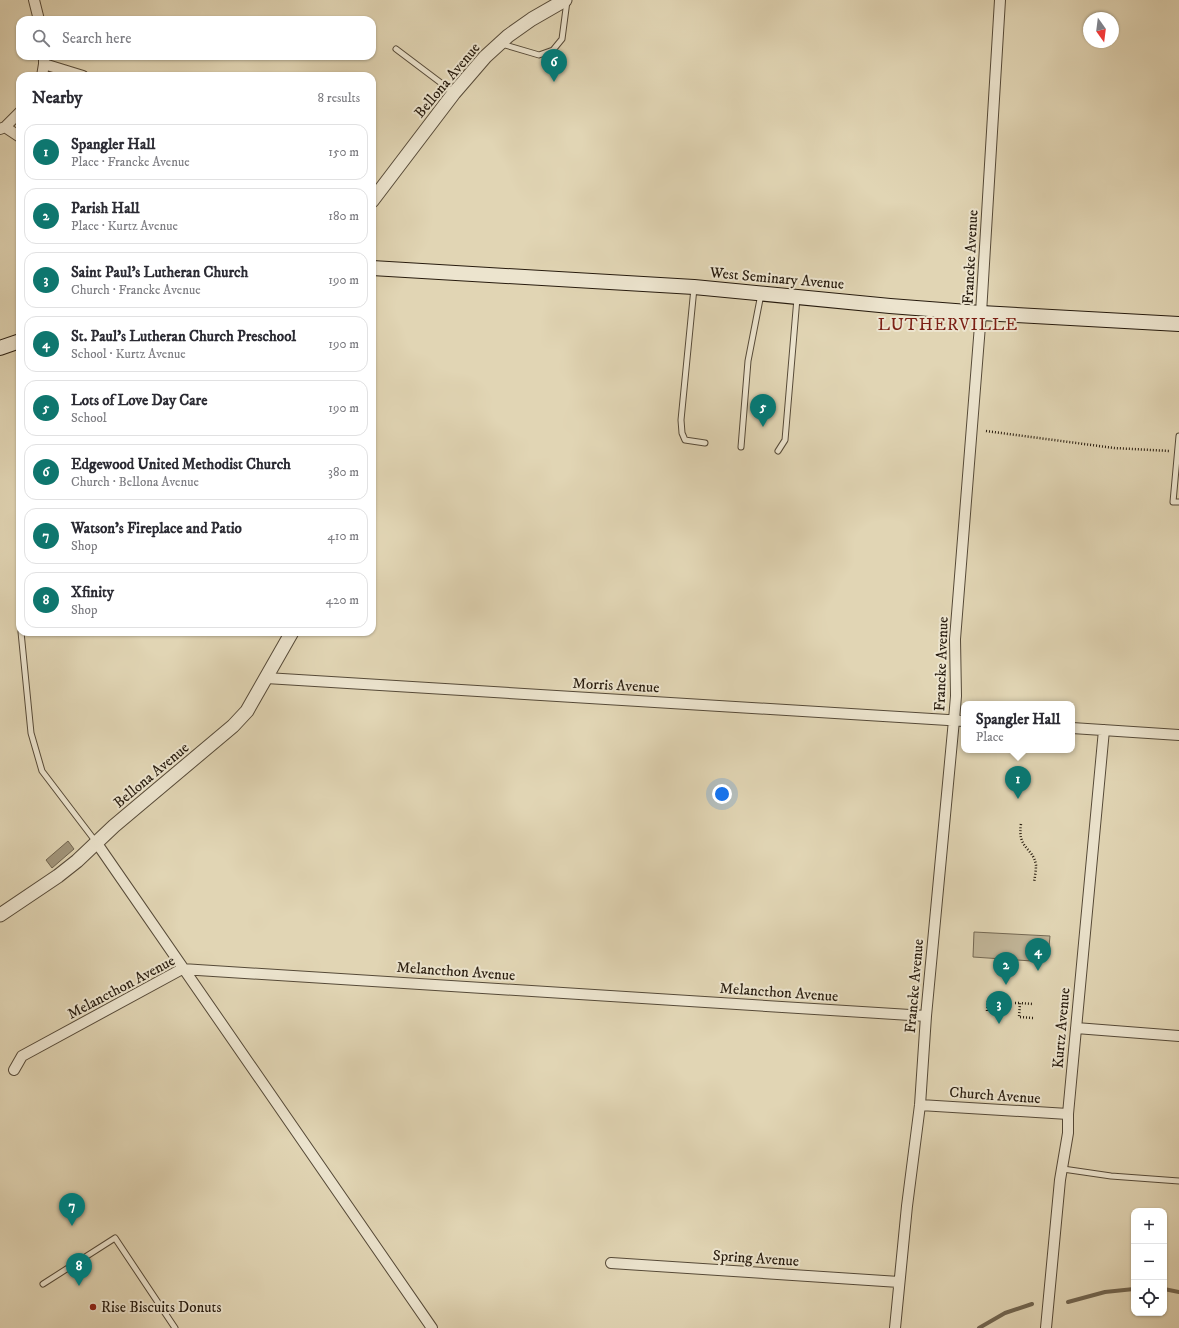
<!DOCTYPE html>
<html lang="en">
<head>
<meta charset="utf-8">
<style>
	:root { --surface:#fff; --page:#f7f7f7; --text:#2b2b33; --muted:#7c7c81; --line:#e1e1e2; --accent:#0f766e }
	body { margin:0; font-family:"IM FELL DW Pica",serif; background:var(--page); color:var(--text) }
	.controls { position:absolute; right:12px; bottom:12px; display:grid; overflow:hidden; border-radius:8px; box-shadow:0 1px 3px #0004 }
	.controls button { width:36px; height:36px; display:grid; place-items:center; padding:0; border:0; border-bottom:1px solid var(--line); background:var(--surface); color:var(--text); font:20px sans-serif }
	.compass { position:absolute; left:1083px; top:12px; width:36px; height:36px; border-radius:50%; background:var(--surface); box-shadow:0 1px 3px #0004; rotate:166deg }
	.you { position:absolute; left:722px; top:794px; width:14px; height:14px; margin:-10px; border:3px solid #fff; border-radius:50%; background:#1a73e8; box-shadow:0 0 0 6px #1a73e833 }
	.badge { display:grid; place-items:center; width:26px; height:26px; border-radius:50%; background:var(--accent); color:#fff; font-size:13px; font-weight:700 }
	.pin { position:absolute; translate:-50% -33px; filter:drop-shadow(0 1px 2px #0008) }
	.pin::after { content:''; position:absolute; top:21px; width:14px; height:12px; background:inherit; clip-path:polygon(0 0,100% 0,50% 100%) }
	.popup { position:absolute; left:961px; top:701px; width:114px; height:52px; box-sizing:border-box; display:grid; place-content:center; border-radius:8px; background:var(--surface); filter:drop-shadow(0 1px 3px #0005); font-size:13px; white-space:nowrap; color:var(--muted) }
	.popup b { font-size:15px; color:var(--text) }
	.popup::after { content:''; position:absolute; left:50%; top:100%; margin-left:-8px; border:8px solid transparent; border-top-color:var(--surface) }
	.list { margin:0; padding:0; list-style:none }
	h2 { display:flex; justify-content:space-between; align-items:center; height:52px; margin:0; padding:0 16px; font-size:17px }
	h2 small { font-size:13px; font-weight:400; color:var(--muted) }
	.list li { display:grid; grid-template-columns:26px 1fr auto; gap:12px; align-items:center; box-sizing:border-box; height:56px; margin:0 8px 8px; padding:0 8px; border:1px solid var(--line); border-radius:12px }
	.list b { display:block; font-size:15px; white-space:nowrap }
	.list p { margin:0; font-size:13px; white-space:nowrap; color:var(--muted) }
	.list em { font-size:13px; font-style:normal; color:var(--muted) }
	.icon { flex:none; width:22px; height:22px; fill:none; stroke:currentColor; stroke-width:2; stroke-linecap:round; stroke-linejoin:round }
	.map { position:relative; flex:none; width:1179px; height:1328px; overflow:hidden }
	.search { position:absolute; background:var(--surface); box-shadow:0 1px 3px #0004; left:16px; top:16px; width:360px; height:44px; display:flex; align-items:center; gap:10px; box-sizing:border-box; padding:0 14px; border-radius:12px; color:var(--muted); font-size:15px }
	.panel { position:absolute; background:var(--surface); box-shadow:0 1px 3px #0004; left:16px; top:72px; width:360px; height:564px; border-radius:12px }
	.map>svg:first-child { display:block }
	.green { fill:#c1b598; stroke:#746853 }
	.water { fill:#a2967c; stroke:#716550 }
	.lines { fill:none; stroke-linecap:round; stroke-linejoin:round }
	.stream { stroke:#716550; stroke-width:4 }
	.service-casing { stroke:#564a38; stroke-width:7 }
	.minor-casing { stroke:#564a38; stroke-width:12 }
	.tertiary-casing { stroke:#564a38; stroke-width:15 }
	.secondary-casing { stroke:#271b0e; stroke-width:16 }
	.path { stroke:#271b0e; stroke-width:2.5; stroke-dasharray:1 2; stroke-linecap:butt }
	.service { stroke:#ece4ce; stroke-width:5 }
	.minor { stroke:#ece4ce; stroke-width:10 }
	.tertiary { stroke:#ece4ce; stroke-width:13 }
	.secondary { stroke:#ece4ce; stroke-width:14 }
	.poi-dot { fill:#8f2418; stroke:#ece4ce; stroke-width:1.5 }
	.labels { text-anchor:middle; stroke-width:4; stroke-linejoin:round; paint-order:stroke }
	.street-label { font-size:15px; fill:#271b0e; stroke:#ece4ce }
	.poi-label { font-size:15px; fill:#271b0e; stroke:#ece4ce; text-anchor:start }
	.quarter-label { font-size:17px; letter-spacing:1px; fill:#7a1f14; stroke:#ece4ce }
</style>
</head>
<body>
<div class="map">
<svg width="1179" height="1328" viewBox="0 0 1179 1328">
	<rect width="100%" height="100%" fill="#e1d5b4"/>
	<filter id="stains"><feTurbulence type="fractalNoise" baseFrequency=".005" numOctaves="4"/><feColorMatrix values="0 0 0 0 .2 0 0 0 0 .09 0 0 0 0 .02 0 0 0 .5 -.17"/></filter>
	<radialGradient id="worn" r=".72"><stop offset=".6" stop-color="#630" stop-opacity="0"/><stop offset="1" stop-color="#630" stop-opacity=".3"/></radialGradient>
	<path class="green" d="M974,932L1050,936L1048,957L1033,956L1032,961L973,957Z"/>
	<path class="water" d="M68,841L74,849L52,868L46,860Z"/>
	<g class="lines">
		<path class="stream" d="M1164,1289L1179,1292
			M1068,1302L1105,1292L1134,1289
			M979,1328L1005,1313L1032,1304"/>
		<defs>
			<path id="service" d="M502,44L539,55L553,50L562,39L567,1
				M396,49L453,92
				M694,288L681,420L682,433L685,440L705,443
				M1179,436L1173,502H1179
				M741,447L748,361L761,294
				M778,451L785,440L797,298
				M21,632L31,733L42,771L96,842
				M1063,1169L1111,1176L1179,1181
				M43,1284L115,1238L175,1328"/>
			<path id="minor" d="M34,0L39,20
				M44,64L83,76
				M42,76L44,64V56
				M5,127L20,137
				M0,129L5,127L20,112
				M266,678L964,721
				M1072,728L1179,735
				M96,842L432,1328
				M1076,1028L1179,1036
				M14,1070L22,1056L182,969L926,1016
				M920,1105L1068,1114
				M611,1263L899,1282
				M895,1328L907,1206L920,1105L926,1016L954,720L956,696L955,639L981,313L1000,0
				M1046,1328L1060,1180L1068,1133V1114L1104,730"/>
			<path id="tertiary" d="M372,201L454,93L485,57L508,36L532,19L565,0
				M0,915L58,876L77,861L114,826L233,726L247,711L292,632"/>
			<path id="secondary" d="M372,268L694,287L890,306L981,313L1179,324
				M0,348L20,341"/>
		</defs>
		<use href="#service" class="service-casing"/>
		<use href="#minor" class="minor-casing"/>
		<use href="#tertiary" class="tertiary-casing"/>
		<use href="#secondary" class="secondary-casing"/>
		<path class="path" d="M986,431L1114,448L1170,451
			M1021,824C1017,849 1033,847 1036,865C1036,870 1035,877 1034,882
			M1015,1003H1020
			M987,1011L988,1000
			M1033,1018L1019,1017L1020,1003L1033,1004"/>
		<use href="#service" class="service"/>
		<use href="#minor" class="minor"/>
		<use href="#tertiary" class="tertiary"/>
		<use href="#secondary" class="secondary"/>
	</g>
	<circle class="poi-dot" cx="93" cy="1307" r="4"/>
	<g class="labels">
		<g class="street-label">
			<text transform="translate(447 80) rotate(-50)" y="5">Bellona Avenue</text>
			<text transform="translate(970 257) rotate(-87)" y="5">Francke Avenue</text>
			<text transform="translate(777 278) rotate(5)" y="5">West Seminary Avenue</text>
			<text transform="translate(941 664) rotate(-88)" y="5">Francke Avenue</text>
			<text transform="translate(616 685) rotate(3)" y="5">Morris Avenue</text>
			<text transform="translate(151 775) rotate(-40)" y="5">Bellona Avenue</text>
			<text transform="translate(456 971) rotate(4)" y="5">Melancthon Avenue</text>
			<text transform="translate(914 986) rotate(-85)" y="5">Francke Avenue</text>
			<text transform="translate(121 987) rotate(-28)" y="5">Melancthon Avenue</text>
			<text transform="translate(779 992) rotate(4)" y="5">Melancthon Avenue</text>
			<text transform="translate(1061 1028) rotate(-85)" y="5">Kurtz Avenue</text>
			<text transform="translate(995 1095) rotate(4)" y="5">Church Avenue</text>
			<text transform="translate(756 1258) rotate(4)" y="5">Spring Avenue</text>
		</g>
		<g class="poi-label">
			<text x="101" y="1312">Rise Biscuits Donuts</text>
		</g>
		<g class="quarter-label">
			<text x="948" y="330">LUTHERVILLE</text>
		</g>
	</g>
	<rect width="100%" height="100%" filter="url(#stains)"/>
	<rect width="100%" height="100%" fill="url(#worn)"/>
</svg>
<div class="controls">
<button>+</button>
<button>−</button>
<button><svg class="icon" aria-label="locate" viewBox="0 0 24 24"><circle cx="12" cy="12" r="6"/><path d="M12 2v4M12 18v4M2 12h4M18 12h4"/></svg></button>
</div>
<svg class="compass" viewBox="-18 -18 36 36"><path d="M0-13l5 13h-10z" fill="#e53935"/><path d="M0 13l5-13h-10z" fill="#7c7c81"/></svg>
<div class="you"></div>
<div class="pin badge" style="left:1018px;top:799px">1</div>
<div class="popup"><b>Spangler Hall</b>Place</div>
<div class="pin badge" style="left:1006px;top:985px">2</div>
<div class="pin badge" style="left:999px;top:1024px">3</div>
<div class="pin badge" style="left:1038px;top:971px">4</div>
<div class="pin badge" style="left:763px;top:427px">5</div>
<div class="pin badge" style="left:554px;top:82px">6</div>
<div class="pin badge" style="left:72px;top:1226px">7</div>
<div class="pin badge" style="left:79px;top:1286px">8</div>
<div class="search"><svg class="icon" aria-label="search" viewBox="0 0 24 24"><circle cx="10" cy="10" r="6"/><path d="M15 15l6 6"/></svg>Search here</div>
<section class="panel">
<h2>Nearby<small>8 results</small></h2>
<ul class="list">
<li><span class="badge">1</span><div><b>Spangler Hall</b><p>Place · Francke Avenue</p></div><em>150 m</em></li>
<li><span class="badge">2</span><div><b>Parish Hall</b><p>Place · Kurtz Avenue</p></div><em>180 m</em></li>
<li><span class="badge">3</span><div><b>Saint Paul's Lutheran Church</b><p>Church · Francke Avenue</p></div><em>190 m</em></li>
<li><span class="badge">4</span><div><b>St. Paul's Lutheran Church Preschool</b><p>School · Kurtz Avenue</p></div><em>190 m</em></li>
<li><span class="badge">5</span><div><b>Lots of Love Day Care</b><p>School</p></div><em>190 m</em></li>
<li><span class="badge">6</span><div><b>Edgewood United Methodist Church</b><p>Church · Bellona Avenue</p></div><em>380 m</em></li>
<li><span class="badge">7</span><div><b>Watson's Fireplace and Patio</b><p>Shop</p></div><em>410 m</em></li>
<li><span class="badge">8</span><div><b>Xfinity</b><p>Shop</p></div><em>420 m</em></li>
</ul>
</section>
</div>
</body>
</html>
